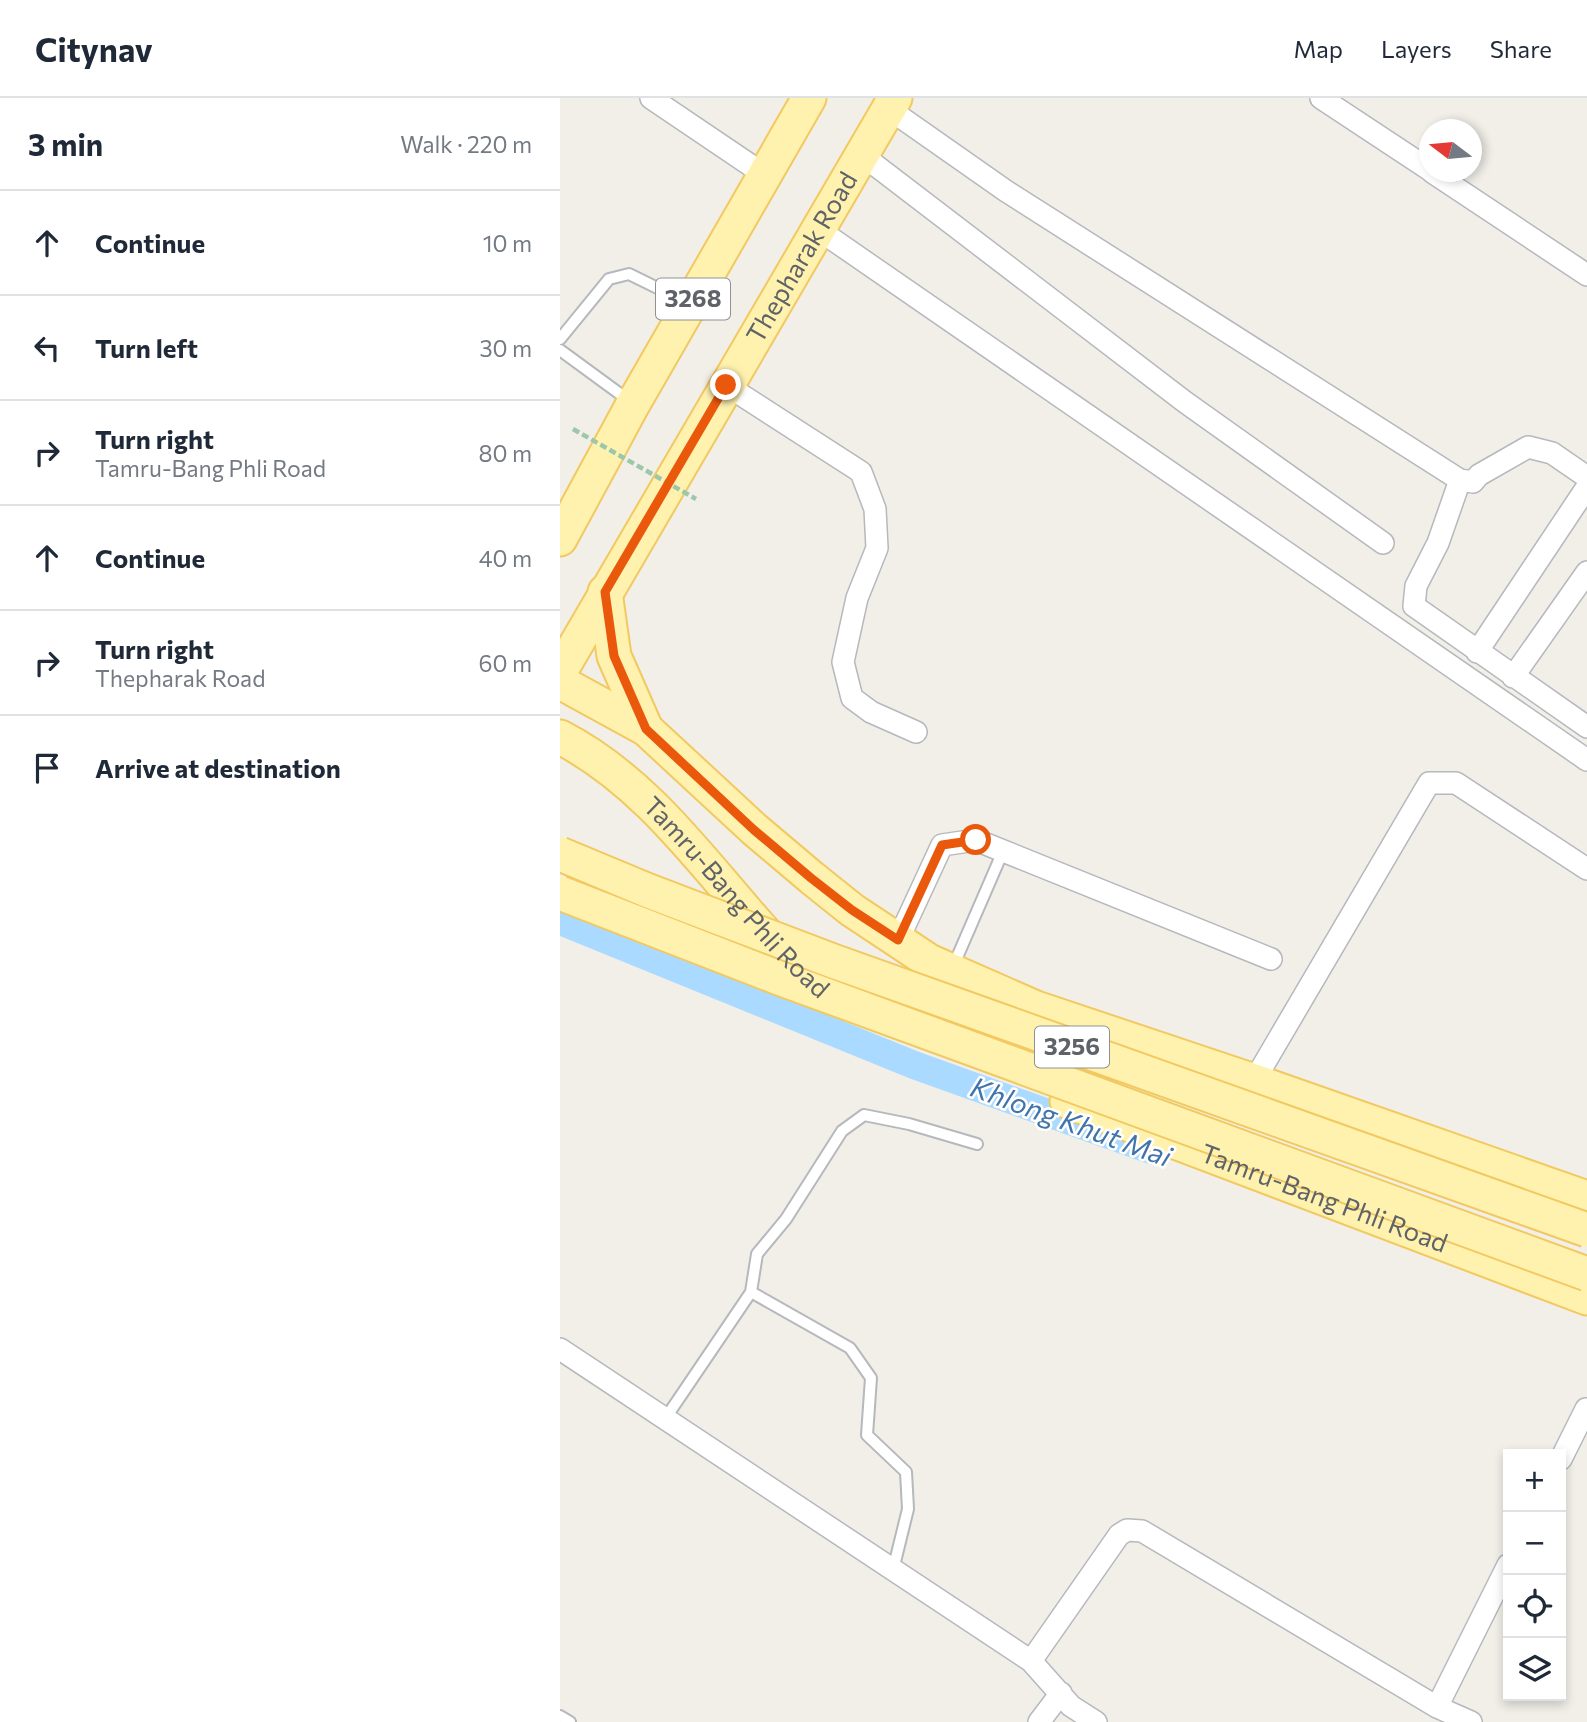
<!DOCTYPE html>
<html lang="en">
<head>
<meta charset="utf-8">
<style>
	:root { --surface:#fff; --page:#f6f6f7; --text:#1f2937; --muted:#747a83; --line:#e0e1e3 }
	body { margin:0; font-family:Commissioner,sans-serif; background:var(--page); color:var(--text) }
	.controls { position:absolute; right:21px; bottom:21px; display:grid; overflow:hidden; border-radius:0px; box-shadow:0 4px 10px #0003 }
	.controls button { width:63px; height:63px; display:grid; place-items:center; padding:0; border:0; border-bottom:2px solid var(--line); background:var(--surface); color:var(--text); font:35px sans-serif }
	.compass { position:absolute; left:859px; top:21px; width:63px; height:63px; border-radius:50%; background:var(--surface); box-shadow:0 4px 10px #0003; rotate:286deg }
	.stop { position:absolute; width:21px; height:21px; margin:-16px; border:5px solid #ea580c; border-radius:50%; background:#fff }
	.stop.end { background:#ea580c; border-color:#fff; box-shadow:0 2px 7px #0008 }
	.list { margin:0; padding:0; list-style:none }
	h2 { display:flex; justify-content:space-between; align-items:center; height:91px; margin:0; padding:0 28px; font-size:30px }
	h2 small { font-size:23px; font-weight:400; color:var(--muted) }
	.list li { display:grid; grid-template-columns:46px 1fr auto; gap:21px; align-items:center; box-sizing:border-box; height:105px; padding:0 28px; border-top:2px solid var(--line) }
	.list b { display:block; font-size:26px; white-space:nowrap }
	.list p { margin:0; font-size:23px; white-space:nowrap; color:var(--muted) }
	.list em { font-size:23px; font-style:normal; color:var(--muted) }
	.icon { flex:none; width:38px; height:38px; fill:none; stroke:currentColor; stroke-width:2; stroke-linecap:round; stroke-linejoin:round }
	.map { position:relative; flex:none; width:1027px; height:1624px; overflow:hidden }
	header { display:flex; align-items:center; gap:42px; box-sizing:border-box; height:98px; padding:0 35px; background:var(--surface); border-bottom:2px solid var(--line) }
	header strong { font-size:33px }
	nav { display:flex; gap:38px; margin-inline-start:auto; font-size:24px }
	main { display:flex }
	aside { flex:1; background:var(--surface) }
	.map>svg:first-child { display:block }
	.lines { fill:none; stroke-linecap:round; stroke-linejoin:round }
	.canal { stroke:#aadaff; stroke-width:28 }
	.lane-casing { stroke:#b5b8bc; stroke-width:14 }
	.street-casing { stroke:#b5b8bc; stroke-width:24 }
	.primary-casing { stroke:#f2c960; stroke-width:37 }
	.lane { stroke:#fff; stroke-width:10 }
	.street { stroke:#fff; stroke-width:21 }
	.primary { stroke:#fff2af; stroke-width:33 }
	.primary-bridge-casing { stroke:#f2c960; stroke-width:37; stroke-linecap:butt }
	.path-bridge { stroke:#9cc7a9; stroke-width:4.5; stroke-dasharray:7 3.5; stroke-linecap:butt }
	.primary-bridge { stroke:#fff2af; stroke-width:33 }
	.route { stroke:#ea580c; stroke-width:9 }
	.labels { text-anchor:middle; stroke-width:5; stroke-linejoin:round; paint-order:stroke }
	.shield { fill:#fff; stroke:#8f9295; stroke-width:2 }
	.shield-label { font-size:24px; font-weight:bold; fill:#5f6368 }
	.street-label { font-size:26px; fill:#5f6368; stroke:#fff }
	.water-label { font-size:28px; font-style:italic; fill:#4174aa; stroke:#fff }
</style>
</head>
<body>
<header>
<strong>Citynav</strong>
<nav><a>Map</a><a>Layers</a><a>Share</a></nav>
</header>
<main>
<aside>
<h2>3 min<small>Walk · 220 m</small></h2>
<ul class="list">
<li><svg class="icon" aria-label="ahead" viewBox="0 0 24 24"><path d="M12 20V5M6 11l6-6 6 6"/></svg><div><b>Continue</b></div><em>10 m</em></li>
<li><svg class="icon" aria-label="left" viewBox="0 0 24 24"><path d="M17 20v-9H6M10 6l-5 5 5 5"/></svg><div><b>Turn left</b></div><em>30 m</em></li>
<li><svg class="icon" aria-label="right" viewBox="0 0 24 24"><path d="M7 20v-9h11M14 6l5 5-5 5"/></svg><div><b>Turn right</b><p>Tamru-Bang Phli Road</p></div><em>80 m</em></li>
<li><svg class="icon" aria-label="ahead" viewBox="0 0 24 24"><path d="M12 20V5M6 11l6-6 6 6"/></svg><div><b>Continue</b></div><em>40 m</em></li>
<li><svg class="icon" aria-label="right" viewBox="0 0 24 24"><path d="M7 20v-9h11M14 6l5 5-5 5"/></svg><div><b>Turn right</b><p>Thepharak Road</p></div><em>60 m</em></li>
<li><svg class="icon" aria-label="arrive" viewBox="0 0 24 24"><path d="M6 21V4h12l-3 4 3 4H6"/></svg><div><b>Arrive at destination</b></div></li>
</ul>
</aside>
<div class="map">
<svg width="1027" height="1624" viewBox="0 0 1027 1624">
	<rect width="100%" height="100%" fill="#f1efe8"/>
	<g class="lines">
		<path class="canal" d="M0,823L354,967L594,1053"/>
		<defs>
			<path id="lane" d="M0,241L49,181L69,176L126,204
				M0,252L71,304
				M392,871L444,751
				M191,1194L290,1250L311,1280L307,1337L346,1374L348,1411L333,1472
				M105,1321L191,1194L197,1156L226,1121L282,1033L304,1017L349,1026L417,1046
				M0,1618L10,1624"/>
			<path id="street" d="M91,0L205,77
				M761,0L870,72
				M329,11L446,93L900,382L913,384L919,377L968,349L992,355L1027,379
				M302,57L625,304L823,445
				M872,74L1027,177
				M259,132L1027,662
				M166,287L301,374L315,411L317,450L297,500L283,564L292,600L311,614L356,634
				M900,382L878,445L856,488L854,508L1027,629
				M917,554L1027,389
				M953,579L1027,474
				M338,842L382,747L416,742L711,861
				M694,983L869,685H896L1027,771
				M0,1251L471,1563L559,1437L567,1432L582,1433L877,1609L911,1624
				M1001,1361L1026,1311
				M471,1563L511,1608L536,1624
				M877,1609L948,1467
				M479,1624L501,1595"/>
			<g id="primary">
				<path d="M0,441L73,306L249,0"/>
				<path d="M45,494L54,558L86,631"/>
				<path id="s1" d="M0,574L335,0"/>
				<path d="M0,584L86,631L194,731L252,780L292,812L369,863L476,910L694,983L1027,1100"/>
				<path id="s2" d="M0,639C114,698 173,818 269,898"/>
				<path id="s3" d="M507,1003L1027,1200"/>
			</g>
		</defs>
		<use href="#lane" class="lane-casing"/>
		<use href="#street" class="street-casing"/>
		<use href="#primary" class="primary-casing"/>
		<use href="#lane" class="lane"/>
		<use href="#street" class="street"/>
		<use href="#primary" class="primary"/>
		<defs>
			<path id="primary-bridge" d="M0,756L89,793L273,863L1027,1132
				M0,795L219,880L1027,1176"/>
		</defs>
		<use href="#primary-bridge" class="primary-bridge-casing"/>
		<path class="path-bridge" d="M13,331L136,401"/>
		<use href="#primary-bridge" class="primary-bridge"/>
	</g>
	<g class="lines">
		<path class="route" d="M166,287L45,494L54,558L86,631L194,732L251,780L292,812L338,842L382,747L416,742"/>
	</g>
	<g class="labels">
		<g class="shield">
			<rect x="96" y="180.5" width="74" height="41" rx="5"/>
			<rect x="475" y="928.5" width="74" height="41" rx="5"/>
		</g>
		<g class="shield-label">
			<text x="133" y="209">3268</text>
			<text x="512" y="957">3256</text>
		</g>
		<g class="street-label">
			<text dy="9" stroke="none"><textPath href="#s1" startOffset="480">Thepharak Road</textPath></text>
			<text dy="9" stroke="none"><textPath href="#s2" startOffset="240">Tamru-Bang Phli Road</textPath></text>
			<text dy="9" stroke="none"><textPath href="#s3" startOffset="275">Tamru-Bang Phli Road</textPath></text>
		</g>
		<g class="water-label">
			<text transform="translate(511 1024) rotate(20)" y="10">Khlong Khut Mai</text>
		</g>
	</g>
</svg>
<div class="controls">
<button>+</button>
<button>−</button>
<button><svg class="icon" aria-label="locate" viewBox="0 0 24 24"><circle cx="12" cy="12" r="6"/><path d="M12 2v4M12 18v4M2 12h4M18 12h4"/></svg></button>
<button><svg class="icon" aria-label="layers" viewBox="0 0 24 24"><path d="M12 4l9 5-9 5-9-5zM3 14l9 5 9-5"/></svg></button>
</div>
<svg class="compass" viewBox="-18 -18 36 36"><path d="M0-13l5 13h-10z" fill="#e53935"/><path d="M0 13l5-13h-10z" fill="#747a83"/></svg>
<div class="stop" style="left:416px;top:742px"></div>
<div class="stop end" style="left:166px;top:287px"></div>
</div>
</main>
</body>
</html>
